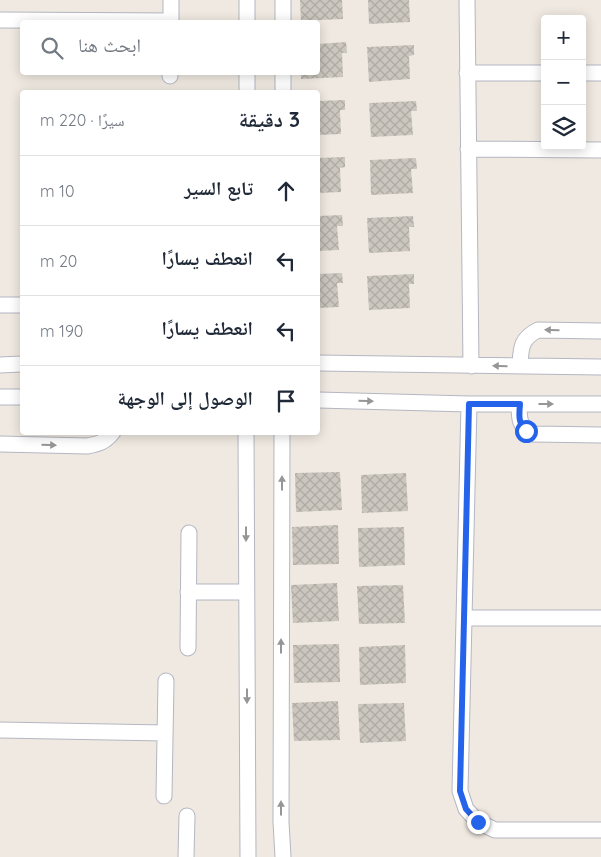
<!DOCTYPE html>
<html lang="ar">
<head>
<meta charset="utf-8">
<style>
	:root { --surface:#fff; --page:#f2f2f3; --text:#1f2937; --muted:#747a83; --line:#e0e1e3 }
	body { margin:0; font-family:Quicksand,"Noto Naskh Arabic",sans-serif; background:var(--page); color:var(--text); direction:rtl }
	.controls { position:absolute; right:15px; top:15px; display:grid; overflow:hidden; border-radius:5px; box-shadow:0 2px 12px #0003 }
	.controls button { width:45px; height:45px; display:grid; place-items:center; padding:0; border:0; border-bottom:1px solid var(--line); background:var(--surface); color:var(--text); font:25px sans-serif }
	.stop { position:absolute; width:15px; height:15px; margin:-11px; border:4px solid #2563eb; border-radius:50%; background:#fff }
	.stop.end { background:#2563eb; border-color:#fff; box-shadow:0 1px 5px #0008 }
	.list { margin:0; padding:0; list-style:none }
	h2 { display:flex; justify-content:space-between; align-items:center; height:65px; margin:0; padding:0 20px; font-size:21px }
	h2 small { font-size:16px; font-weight:400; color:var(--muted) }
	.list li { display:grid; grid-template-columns:32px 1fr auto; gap:15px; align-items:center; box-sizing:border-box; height:70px; padding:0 20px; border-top:1px solid var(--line) }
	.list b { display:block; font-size:19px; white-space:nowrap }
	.list em { font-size:16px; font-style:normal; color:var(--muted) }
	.icon { flex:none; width:28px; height:28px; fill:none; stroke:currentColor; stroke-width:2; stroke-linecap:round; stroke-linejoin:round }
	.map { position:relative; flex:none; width:601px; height:857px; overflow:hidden; direction:ltr }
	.search { position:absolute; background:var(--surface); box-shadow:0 2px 12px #0003; left:20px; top:20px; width:300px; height:55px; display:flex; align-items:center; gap:12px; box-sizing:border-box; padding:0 18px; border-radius:5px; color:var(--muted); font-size:19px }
	.panel { position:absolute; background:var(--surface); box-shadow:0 2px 12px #0003; left:20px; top:90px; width:300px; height:345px; border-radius:5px; direction:rtl }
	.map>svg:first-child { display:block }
	.building { fill:url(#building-cross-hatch) }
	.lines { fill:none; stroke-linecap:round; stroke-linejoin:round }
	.minor-casing { stroke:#b4b7c1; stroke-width:17 }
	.minor { stroke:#fff; stroke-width:15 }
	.oneway { fill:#969696 }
	.route { stroke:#2563eb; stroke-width:6 }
</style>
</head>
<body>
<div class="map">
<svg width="601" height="857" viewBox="0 0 601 857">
	<defs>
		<pattern id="building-cross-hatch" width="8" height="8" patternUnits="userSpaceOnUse" patternTransform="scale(1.25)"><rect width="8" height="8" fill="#cbc7bf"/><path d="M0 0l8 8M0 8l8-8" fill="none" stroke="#afaba4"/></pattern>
	</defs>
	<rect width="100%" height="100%" fill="#efe9e1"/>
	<path class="building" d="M300,0H342L343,19L301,21Z
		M368,0H409L410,22L369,24Z
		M346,42L347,53H342L343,77L301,79V72H318V44Z
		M414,45V55L409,56L410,79L369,82L367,47Z
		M345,100V110H340L341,134L318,135V101Z
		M416,101L417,111H411L413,135L371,137L369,103Z
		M345,157V167L340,168L341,192L318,193V158Z
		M416,158L417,169H411L413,193L371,195L370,160Z
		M342,215L343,226H337L339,250L318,251V216Z
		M413,216L414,227H409L410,251L369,253L367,218Z
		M342,273L343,283H337L339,307L318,308V274Z
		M414,274V284H409L410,308L369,310L367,276Z
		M340,472L342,510L296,512L295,473Z
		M406,473L408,511L362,513L361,475Z
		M338,525L339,564L293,565L292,527Z
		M404,527L405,565L359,567L358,528Z
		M337,583L339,621L293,623L291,585Z
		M403,585L405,623L359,624L357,586Z
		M339,644L340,682L294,683L293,645Z
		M405,645L406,683L360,685L359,647Z
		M338,701L340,740L294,741L292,703Z
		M404,703L406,741L360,743L358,704Z"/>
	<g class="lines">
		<defs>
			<path id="minor" d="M467,0L471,366
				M0,20L171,21
				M171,22V0
				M247,22V0
				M283,22V0
				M467,73H545
				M582,73H601
				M170,76V72
				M247,92V72
				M283,92V72
				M468,149L601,150
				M0,305H22
				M318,363L601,367
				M0,365L22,364
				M520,366C521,349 520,339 538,330L601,331
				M0,397H22
				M318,400L469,404H601
				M469,404L460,791L466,809L478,822L495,830H601
				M519,404C519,418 519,428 533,434L601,435
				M246,432L248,857
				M282,432L281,822L283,857
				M0,444L87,446C99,444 105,442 113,432
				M188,592H246
				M465,618H601
				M188,648L189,533
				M0,730L165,733
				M164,796L166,681
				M186,857L187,816"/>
		</defs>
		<use href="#minor" class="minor-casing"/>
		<use href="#minor" class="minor"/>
	</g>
	<defs><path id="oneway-solid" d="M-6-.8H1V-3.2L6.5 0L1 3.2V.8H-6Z" transform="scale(1.25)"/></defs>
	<g class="oneway">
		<use href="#oneway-solid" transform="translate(552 330) rotate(-179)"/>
		<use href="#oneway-solid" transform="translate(500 366) rotate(-179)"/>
		<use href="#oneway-solid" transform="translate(366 401) rotate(2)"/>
		<use href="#oneway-solid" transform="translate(546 404)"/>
		<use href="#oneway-solid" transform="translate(49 445) rotate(1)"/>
		<use href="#oneway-solid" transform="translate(282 483) rotate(-90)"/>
		<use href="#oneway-solid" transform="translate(246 534) rotate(90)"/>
		<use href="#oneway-solid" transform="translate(281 646) rotate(-90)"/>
		<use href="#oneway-solid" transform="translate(247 696) rotate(90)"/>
		<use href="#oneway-solid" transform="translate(281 808) rotate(-90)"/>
	</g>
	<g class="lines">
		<path class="route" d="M478,822L466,809L460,791L469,404H520C519,415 518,423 526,431"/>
	</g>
</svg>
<div class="controls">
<button>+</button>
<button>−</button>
<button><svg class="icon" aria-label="layers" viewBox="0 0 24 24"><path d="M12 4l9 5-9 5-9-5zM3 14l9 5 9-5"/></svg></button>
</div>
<div class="stop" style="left:526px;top:431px"></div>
<div class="stop end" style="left:478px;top:822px"></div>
<div class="search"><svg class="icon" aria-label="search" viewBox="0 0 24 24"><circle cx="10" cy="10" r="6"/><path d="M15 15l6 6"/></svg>ابحث هنا</div>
<section class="panel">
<h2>3 دقيقة<small>سيرًا · 220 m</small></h2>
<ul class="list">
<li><svg class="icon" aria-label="ahead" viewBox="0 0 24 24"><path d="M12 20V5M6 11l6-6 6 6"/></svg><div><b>تابع السير</b></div><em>10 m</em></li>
<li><svg class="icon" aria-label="left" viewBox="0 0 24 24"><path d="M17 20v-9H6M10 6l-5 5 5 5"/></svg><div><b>انعطف يسارًا</b></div><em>20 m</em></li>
<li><svg class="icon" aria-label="left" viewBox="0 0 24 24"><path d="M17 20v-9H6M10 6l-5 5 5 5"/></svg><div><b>انعطف يسارًا</b></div><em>190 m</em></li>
<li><svg class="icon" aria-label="arrive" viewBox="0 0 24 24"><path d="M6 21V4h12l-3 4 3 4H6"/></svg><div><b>الوصول إلى الوجهة</b></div></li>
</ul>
</section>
</div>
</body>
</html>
